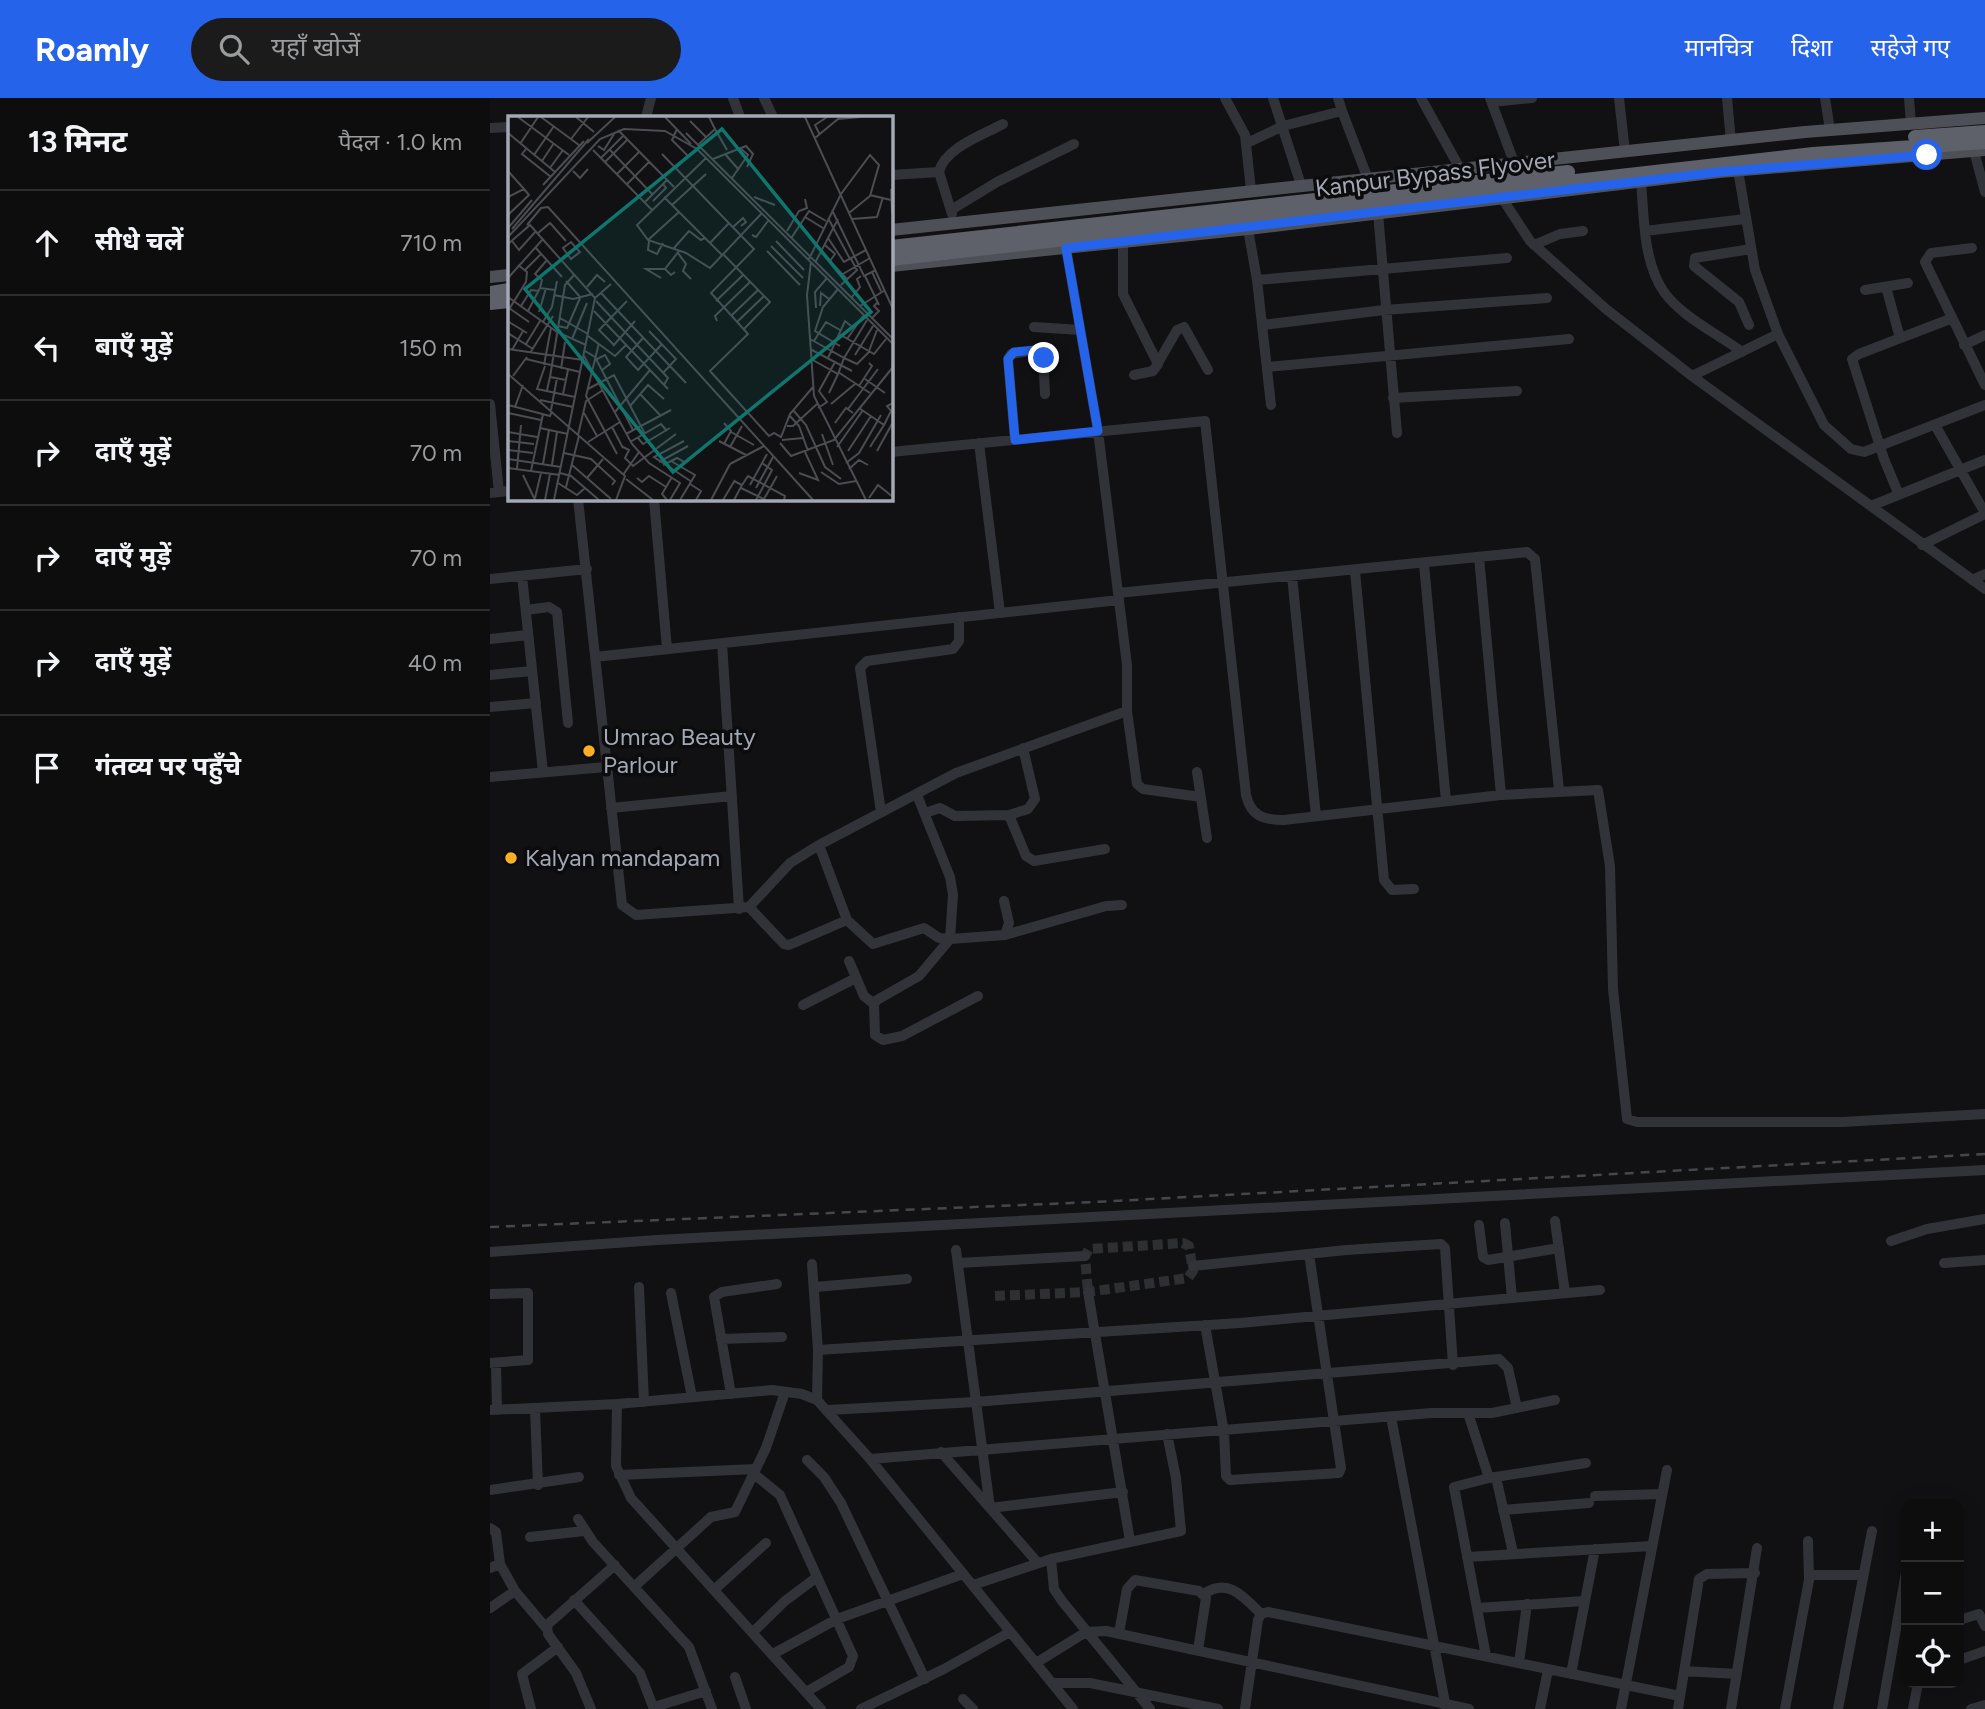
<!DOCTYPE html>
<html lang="hi">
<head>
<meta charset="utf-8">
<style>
	:root { --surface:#0d0d0e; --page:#1b1b1c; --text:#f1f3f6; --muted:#9a9c9e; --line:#2d2d2e; --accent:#2563eb }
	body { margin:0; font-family:Figtree,"Noto Sans Devanagari",sans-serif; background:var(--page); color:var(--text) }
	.controls { position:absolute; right:21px; bottom:21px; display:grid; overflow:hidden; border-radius:14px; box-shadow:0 4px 18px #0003 }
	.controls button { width:63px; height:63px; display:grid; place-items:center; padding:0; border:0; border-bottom:2px solid var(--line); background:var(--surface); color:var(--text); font:35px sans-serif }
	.stop { position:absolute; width:21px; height:21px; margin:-16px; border:5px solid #2563eb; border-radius:50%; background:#fff }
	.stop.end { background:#2563eb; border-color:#fff; box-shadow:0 2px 7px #0008 }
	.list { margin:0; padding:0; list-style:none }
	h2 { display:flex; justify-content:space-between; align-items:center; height:91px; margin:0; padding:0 28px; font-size:30px }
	h2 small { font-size:23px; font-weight:400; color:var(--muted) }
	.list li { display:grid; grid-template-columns:46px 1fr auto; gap:21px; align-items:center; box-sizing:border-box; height:105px; padding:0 28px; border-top:2px solid var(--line) }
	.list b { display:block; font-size:26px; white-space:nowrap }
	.list em { font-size:23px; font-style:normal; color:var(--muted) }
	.icon { flex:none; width:38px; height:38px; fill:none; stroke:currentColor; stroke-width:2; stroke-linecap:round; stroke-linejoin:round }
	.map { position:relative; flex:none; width:1495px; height:1611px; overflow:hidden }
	header { display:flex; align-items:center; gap:42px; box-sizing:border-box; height:98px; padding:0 35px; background:var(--accent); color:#fff }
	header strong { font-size:33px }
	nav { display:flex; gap:38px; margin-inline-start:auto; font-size:24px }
	.search { width:490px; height:63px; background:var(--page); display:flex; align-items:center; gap:18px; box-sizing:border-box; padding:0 24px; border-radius:38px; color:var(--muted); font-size:26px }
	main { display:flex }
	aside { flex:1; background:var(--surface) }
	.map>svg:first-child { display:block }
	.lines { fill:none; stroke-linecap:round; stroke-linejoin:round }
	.minor-tunnel { stroke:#2e2f33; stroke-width:10; stroke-dasharray:10 5; stroke-linecap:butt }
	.minor { stroke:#323338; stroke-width:10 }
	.major { stroke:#4e5057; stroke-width:12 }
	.highway { stroke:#5e6169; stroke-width:14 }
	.rail { stroke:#45474d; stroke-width:2.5; stroke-dasharray:9 7; stroke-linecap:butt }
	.highway-bridge { stroke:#5e6169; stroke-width:14 }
	.route { stroke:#2563eb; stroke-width:9 }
	.poi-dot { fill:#fab022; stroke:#0c0c0e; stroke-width:2.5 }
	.labels { text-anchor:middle; stroke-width:7; stroke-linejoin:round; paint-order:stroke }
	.street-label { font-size:24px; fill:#a2a8b4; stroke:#0c0c0e }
	.poi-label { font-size:24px; fill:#a2a8b4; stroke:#0c0c0e; text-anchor:start }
	.inset-road { fill:none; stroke:#4b4d53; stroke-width:2 }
	.view { fill:#0f766e; fill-opacity:0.15; stroke:#0f766e; stroke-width:3.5 }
	.inset-edge { fill:none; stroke:#a2a8b4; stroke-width:3.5 }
</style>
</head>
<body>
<header>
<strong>Roamly</strong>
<div class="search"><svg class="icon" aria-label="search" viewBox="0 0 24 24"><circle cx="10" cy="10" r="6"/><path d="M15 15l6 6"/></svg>यहाँ खोजें</div>
<nav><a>मानचित्र</a><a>दिशा</a><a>सहेजे गए</a></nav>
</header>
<main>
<aside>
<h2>13 मिनट<small>पैदल · 1.0 km</small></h2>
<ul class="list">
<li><svg class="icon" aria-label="ahead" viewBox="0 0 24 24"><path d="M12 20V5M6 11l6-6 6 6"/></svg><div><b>सीधे चलें</b></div><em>710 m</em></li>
<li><svg class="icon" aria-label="left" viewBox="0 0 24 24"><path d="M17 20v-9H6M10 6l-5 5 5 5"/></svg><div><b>बाएँ मुड़ें</b></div><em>150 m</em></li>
<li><svg class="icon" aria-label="right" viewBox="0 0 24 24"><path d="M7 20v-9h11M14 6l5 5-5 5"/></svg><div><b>दाएँ मुड़ें</b></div><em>70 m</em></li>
<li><svg class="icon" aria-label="right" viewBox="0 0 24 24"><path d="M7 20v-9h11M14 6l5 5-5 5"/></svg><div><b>दाएँ मुड़ें</b></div><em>70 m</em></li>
<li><svg class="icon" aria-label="right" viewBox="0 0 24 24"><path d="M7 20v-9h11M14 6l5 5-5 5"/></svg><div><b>दाएँ मुड़ें</b></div><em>40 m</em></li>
<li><svg class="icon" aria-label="arrive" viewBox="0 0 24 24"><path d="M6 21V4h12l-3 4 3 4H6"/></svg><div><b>गंतव्य पर पहुँचे</b></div></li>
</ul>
</aside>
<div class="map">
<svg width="1495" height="1611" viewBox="0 0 1495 1611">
	<rect width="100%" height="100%" fill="#111113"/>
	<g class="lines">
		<path class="minor-tunnel" d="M505,1198L598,1194L698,1180L703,1173L699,1148L693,1145L599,1151L595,1158L598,1194"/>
		<path class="minor" d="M243,0L250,19
			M274,0L283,19
			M735,0L755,37L761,92
			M783,0L811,87
			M931,0L973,76
			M1000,0L1025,67
			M1129,0L1135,54
			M1237,0L1241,43
			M1335,0L1340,32
			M1419,0L1421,26
			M1002,4L1042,0
			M852,13L878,81
			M156,19L161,0
			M0,30L19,29
			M757,45L793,28L852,13L848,0
			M1484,53L1495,94
			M1005,69L1012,100L1040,143L1116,211L1202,278L1495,491
			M1248,72L1265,172L1288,236L1334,327L1361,351L1374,354L1495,307
			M401,77L449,74
			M1151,83C1154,118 1153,164 1174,194C1192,219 1228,236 1252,254
			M461,112L507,84L584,46
			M888,115L907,335
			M462,116L449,74C454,50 493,37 513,26
			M758,131L767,182L781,307
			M1155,133L1255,121
			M633,143V196L668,266L663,273L644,277
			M1044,147L1070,136L1093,133
			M1482,150L1441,155L1435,164L1495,287
			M767,182L1017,160
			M1396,189L1410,240
			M1375,192L1418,185
			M773,227L894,212L1057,200
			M1259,227L1249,204L1204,168L1205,160L1261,151
			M544,229L590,232
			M1474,247L1495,237
			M668,265L687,232L694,229L718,272
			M777,269L1079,241
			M1202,278L1288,236
			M903,300L1027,293
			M0,306L9,394
			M1445,327L1495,415
			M525,342L518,261L521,256L547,252L553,255L555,296
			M489,345L510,515
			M401,354L715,323L756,697C761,718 773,722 794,722L1011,697L1108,692L1120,768L1123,891L1137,1021L1147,1024H1352L1495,1016
			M0,395L19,393
			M1409,397L1394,361L1362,261L1369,256L1460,221
			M88,401L132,807L146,817L259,809L300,765L329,747L466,675L637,613V567L608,333L576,150
			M164,401L177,551
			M1381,408L1495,362
			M1432,447L1495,416
			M989,459L1011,697
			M934,466L956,703
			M865,473L894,782L902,792L924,791
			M32,478L53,674
			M802,478L826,718
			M0,481L97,471
			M1482,482L1495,476
			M628,495L1037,454L1045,461L1069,692
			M36,512L59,509L67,514L78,625
			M0,541L38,537
			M232,545L249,811
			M105,559L629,502
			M0,577L42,573
			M0,609L46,605
			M637,613L647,686L653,691L711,699
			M707,674L717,740
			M0,679L116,669
			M427,697L460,779L463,797L460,841L515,837L519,825L514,803
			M121,710L242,698
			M391,714L370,570L377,563L463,551L469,543V519
			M435,715L450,710L465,718L519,717L536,758L544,763L615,751
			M519,717L538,711L545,701L533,650
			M259,809L294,846L299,847L357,822L329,747
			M357,822L383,846L434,830L449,840L460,841
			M515,837L616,808L632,807
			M460,841L429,878L387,902L384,906L385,937L393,942L412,938L488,898
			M359,863L374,898L384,906
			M313,907L366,880
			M1065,1123L1075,1195
			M1015,1125L1022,1200
			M989,1127L993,1159L998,1162L1069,1150
			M1401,1143L1437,1131L1495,1121
			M466,1152L500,1410L633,1394
			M0,1154L167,1142L1495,1072
			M468,1165L595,1158
			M1454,1165L1495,1162
			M322,1166L328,1252L327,1302
			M703,1168L856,1152L951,1146L955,1150L963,1267
			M149,1189L154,1304
			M325,1189L417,1181
			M598,1194L640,1443
			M181,1195L202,1299
			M0,1196L38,1195V1262L0,1265
			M715,1227L734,1334L736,1378L740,1382L849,1375L851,1370L819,1156
			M231,1241L292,1239
			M328,1252L750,1225L1110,1192
			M6,1265L7,1312
			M241,1296L224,1199L232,1194L287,1186
			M127,1306L126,1368L141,1400L331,1611
			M45,1311L48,1387
			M0,1312L127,1306L282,1292L312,1296L327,1302L380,1361L583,1611
			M338,1312L485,1304L1009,1261L1018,1270L1027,1310
			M978,1315L999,1380
			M901,1319L956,1610
			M451,1354L548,1465
			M380,1361L942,1315H1002L1065,1302
			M317,1362L334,1379L351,1405L435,1581
			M264,1376L290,1397L363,1558L359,1569L316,1594
			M129,1377L266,1371
			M1006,1379L1023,1455
			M0,1392L89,1379
			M1105,1398L1172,1396
			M1013,1412L1099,1405
			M88,1421L103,1444L199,1549L222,1611
			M0,1430L6,1434L10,1466
			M40,1439L94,1433
			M977,1459L1162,1448
			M561,1461L564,1491L572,1503L660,1611
			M0,1470L10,1466L25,1493
			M1319,1477H1373
			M483,1487L561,1461L691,1433L686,1380L677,1336
			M145,1488L221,1419L245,1414L276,1350L295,1294
			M225,1491L276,1445
			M714,1496C738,1479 754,1499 771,1516
			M84,1502L150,1575L164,1611
			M0,1510L25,1493L57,1531
			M987,1510L1094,1503
			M1469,1522L1489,1516L1495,1528
			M263,1534L295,1503L327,1479
			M629,1535L637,1491L645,1482L709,1493L716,1500L708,1552
			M283,1556L347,1521L473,1476
			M996,1558L964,1389L999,1380L1096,1365
			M1469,1562L1495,1553
			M546,1565L596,1534L616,1533L979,1611
			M1029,1565L1037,1506
			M1194,1573L1247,1576
			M1081,1576L1105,1451
			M245,1579L256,1611
			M562,1585H600L728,1611
			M473,1601L483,1611
			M164,1609L216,1593
			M41,1611L32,1576L68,1549
			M101,1611L86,1575L58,1536L57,1527L125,1467
			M371,1611L454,1571L520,1534
			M755,1611L768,1522L771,1516L778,1514L1190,1598
			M1050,1611L1058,1572
			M1131,1611L1177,1372
			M1188,1611L1209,1481L1217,1476L1265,1475
			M1241,1611L1267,1450
			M1295,1611L1319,1482L1318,1443
			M1348,1611L1382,1433
			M1392,1611L1416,1474
			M1423,1611L1428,1585
			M1481,1611L1495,1607"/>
		<path class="major" d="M401,132L1315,34L1495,20
			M401,168L758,131L1229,74L1495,52
			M0,179L19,177"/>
		<path class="highway" d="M0,195L19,192
			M0,205L19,203"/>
		<path class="rail" d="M0,1129L605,1104L1495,1056"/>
		<path class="highway-bridge" d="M1425,39L1495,34
			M401,149L1078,74
			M401,161L1323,56L1495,44"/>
	</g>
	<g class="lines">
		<path class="route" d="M554,260L553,255L547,252L524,254L518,261L525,342L608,333L576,150L1229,74L1437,57"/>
	</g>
	<g class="poi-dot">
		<circle cx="99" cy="653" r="7"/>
		<circle cx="21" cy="760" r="7"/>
	</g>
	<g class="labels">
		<g class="street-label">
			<text transform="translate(945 76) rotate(-7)" y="8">Kanpur Bypass Flyover</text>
		</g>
		<g class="poi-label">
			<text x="113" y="647">Umrao Beauty<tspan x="113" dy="28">Parlour</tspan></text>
			<text x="35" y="768">Kalyan mandapam</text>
		</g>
	</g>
	<g transform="translate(18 18)">
		<rect width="385" height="385" fill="#111113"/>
		<path class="inset-road" d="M10,1L61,39M33,1L71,29M68,1L86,16M157,1L183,28M297,1L385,193M182,5L198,21M207,13L219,34M110,14L166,71M0,17L47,56M178,17L385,223M312,19L307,9L319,1M307,22L330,3L352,1M63,23L80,1M79,27L107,1M12,28L30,1M190,29L207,13L201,1M90,30L96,34L106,18M18,33L14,38L43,61M85,34L144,94M102,34L145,79M154,38L246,133L203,177L240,218L202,255L261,320L266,317L273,321L282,298L305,271M217,38L231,54M26,39L46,10M93,42L115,20M198,42L129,109L140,124L178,137L202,152L253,98M205,43L238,30L245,38L239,51M34,45L46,27M97,46L119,24M42,52L55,34M167,53L180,40L164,24L169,13M0,55L16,73L0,81M65,55L72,62L80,53M109,58L131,36M224,62L240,39L232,32M119,68L141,46M35,69L76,25M383,73L384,97M362,79L383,84M156,81L215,140M246,81L267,89M145,85L158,72L155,68M137,86L159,64M164,89L198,58M324,94L356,160L368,154M0,99L21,79L16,73M297,101L315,112M320,102L342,143M344,103L369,101L375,81M19,109L33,92L40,91L305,384M225,111L235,102L238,106L233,110M0,112L24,84M4,113L81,23M279,115L291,95L299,92L297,83M30,117L42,107L58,125M244,119L248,121L260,105M0,121L92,23L116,13L157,15L189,33L385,228M284,121L301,95L318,105M320,122L336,146L358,134M140,124L171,96M4,125L11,134L28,115M141,125L140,134L149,138L155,127M268,125L296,154M202,127L221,107M0,128L22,109L87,182L46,384M317,129L327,138L322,145M263,130L295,162M27,131L54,161M166,132L181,115L193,124L197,122M259,135L292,169M313,136L339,163M170,137L178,148L175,155L183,163M216,139L262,186L236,213M301,143L333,78L362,39L371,49L362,80L341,97M54,144L60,139L55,132L63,126L72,136L63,143L60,139M308,145L330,103M303,146L299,179L306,280L358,384M17,154L33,138M167,156L163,159L157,153L171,135M364,156L373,175M335,158L362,142M357,160L371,189M0,162L35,123M153,162L138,153H157M58,165L73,182M333,169L349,154L343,143M79,171L89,159L97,166M32,172L34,164L27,158L39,144M330,173L315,191L307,215L332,230M93,177L178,267M46,179L65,183L85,178M0,181L49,216L78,229M344,181L352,171L349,163L353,160M87,182L103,168M88,185L160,262L156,269M208,185L235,159M13,190L23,174L31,175M312,190L313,177L321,183M352,190L377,174M1,192L21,206M308,192L307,176L319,162M0,195L18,166L19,156L10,149M20,195L32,172L47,174M86,195L160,273M31,196L38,172M223,200L250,174M52,202L80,218M364,202L371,195L366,190L370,186M359,204L336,242L349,248L362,235M209,205L207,200L242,166M1,206L19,217M35,206L44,191L49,165M229,206L256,180M50,210L59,212L72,182M141,215L168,243L155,257M0,217L25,233M331,218L366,238L378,223M80,220L107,240L118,229M135,222L118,241L130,254L154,228M64,223L79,187M302,223L336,242L330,258L303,243M339,223L355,200M306,225L318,206L332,214M91,227L78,280L109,338M18,228L32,205M106,229L91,214L119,185M105,230L127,205M0,233L75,244M302,233L344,255M4,234L15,215M77,235L87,241L125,314M361,235L369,214M22,237L45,200M347,239L365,210M76,240L124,328L141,347L172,367L162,384M320,242L337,205L343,210M18,243L72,256M89,243L97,239L102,248L94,254M36,249L43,212M37,250L29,273L67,281M53,253L57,226M330,256L362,277M0,258L117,360L108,384M5,260L19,241M42,261L57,169L67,158M357,263L377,277M351,270L364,250L361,247M80,273L106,259L137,318M39,274L42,261L58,264M321,277L330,258M55,278L60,254M132,278L152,299M32,284L65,291M323,288L347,268M0,289L42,300L44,295M122,290L140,269L156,283M7,291L15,269M310,292L319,286L311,275L327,246M351,292L376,309L362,331M340,293L370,253M43,294L49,262M285,294L298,309L317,351L333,363M107,296L142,254M0,297L33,304M76,297L89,320M282,300L291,310L300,335M216,307L223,315L216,328M327,307L338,292L345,297M376,309L383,295L379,290L385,287M279,310H285L309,288M104,311L115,332M32,312L60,318M0,316L29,321M223,316L246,329M118,318L163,294M314,318L325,349M70,319L78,285L95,274M130,322L135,328L162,312M274,324L295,322M0,325L26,328M176,325L146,341L184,366M211,325L238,339M80,326L112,306M122,326L153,308L159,315M272,327L283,340L326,324L385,251M115,331L121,334L117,342L125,350L168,318M222,331L234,310M329,331L355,294M0,334L25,337M340,335L363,300M369,335L385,306M56,337L83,343L107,365L104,369M0,343L53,351M163,345L187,359L172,384M151,346L180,330M338,347L351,337L373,299M35,348L41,314M222,348L256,330M44,349L49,316M64,349L103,383M155,349L169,342L176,346L173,352M0,352L52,359M9,353L13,309M341,353L351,344L360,349M23,355L35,298M313,356L331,368L348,365M52,357L63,360L91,384M291,357L310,364L297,336M15,359L27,384M115,359L131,336M79,362L95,343M129,362L134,366L141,360L158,371M118,363L145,384M50,367L69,379L77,372M182,368L193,375L188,384M234,369L240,360L277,380L276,384M242,369L259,338M58,371L71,320M233,372L258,384M248,372L265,341M27,382L33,357M361,382L370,369L385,381M256,383L269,360M37,384L42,358M159,384L154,378L164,361M203,384L222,348M215,384L227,364M226,384L234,369L226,365M248,384L264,354L254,347"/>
		<path class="view" d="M214,13L363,196L165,356L17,173Z"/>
		<rect width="385" height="385" class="inset-edge"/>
	</g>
</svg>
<div class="controls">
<button>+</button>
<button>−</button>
<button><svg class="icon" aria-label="locate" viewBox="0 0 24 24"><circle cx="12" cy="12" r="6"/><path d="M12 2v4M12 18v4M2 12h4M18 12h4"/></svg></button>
</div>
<div class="stop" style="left:1437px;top:57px"></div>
<div class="stop end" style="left:554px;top:260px"></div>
</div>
</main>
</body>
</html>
